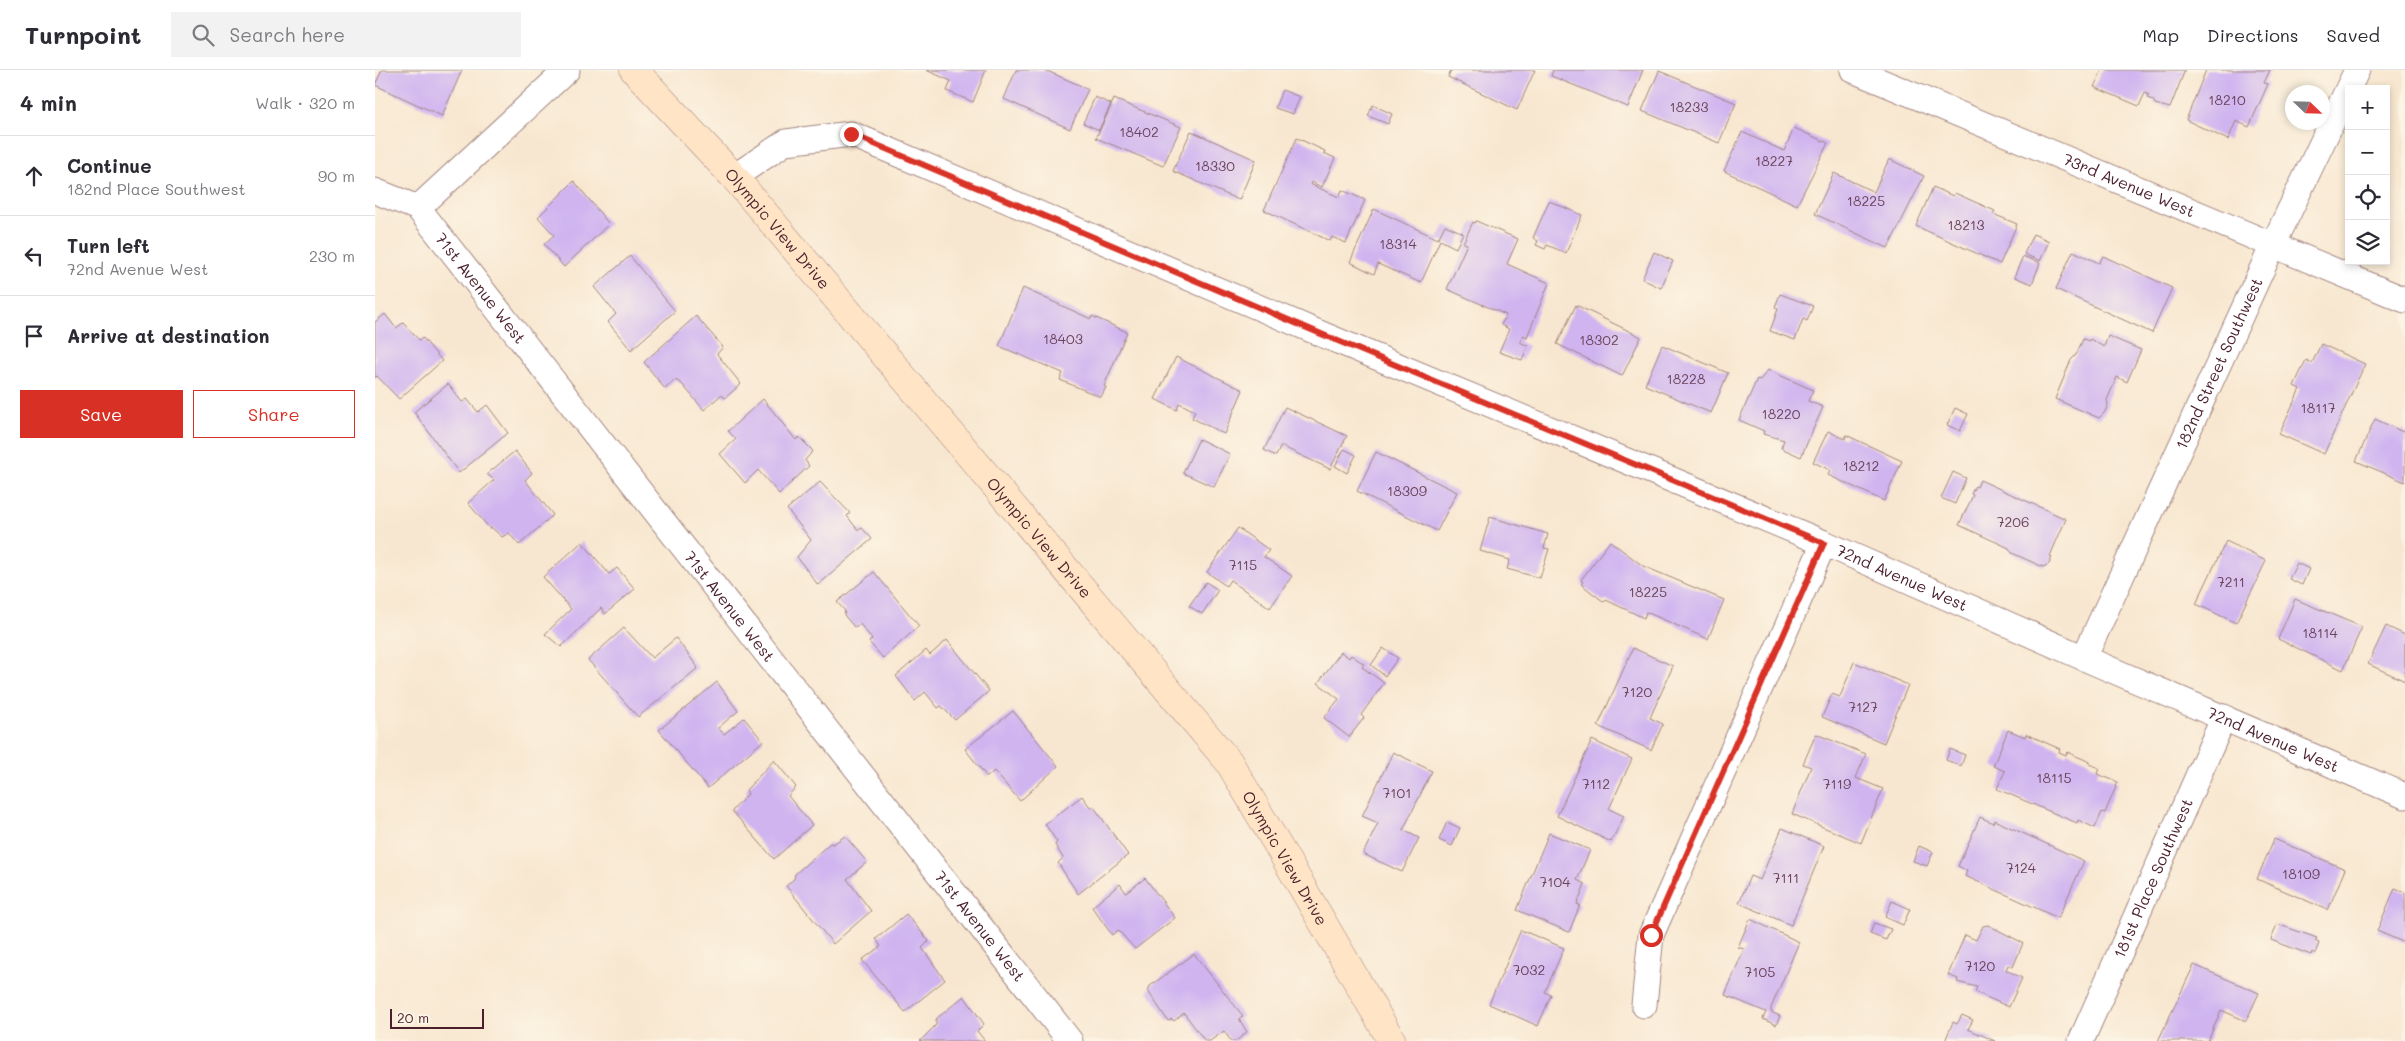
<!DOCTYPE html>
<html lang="en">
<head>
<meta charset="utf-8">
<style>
	:root { --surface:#fff; --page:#f2f2f3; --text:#2b2b33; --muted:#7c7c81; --line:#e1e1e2; --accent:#d93025 }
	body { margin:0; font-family:Mali,sans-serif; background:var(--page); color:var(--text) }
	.controls { position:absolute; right:15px; top:15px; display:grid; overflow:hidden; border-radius:0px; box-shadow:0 2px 8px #0003 }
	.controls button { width:45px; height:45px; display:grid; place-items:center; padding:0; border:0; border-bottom:1px solid var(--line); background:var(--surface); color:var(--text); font:25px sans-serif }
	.compass { position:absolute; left:1910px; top:15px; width:45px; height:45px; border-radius:50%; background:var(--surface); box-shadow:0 2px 8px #0003; rotate:113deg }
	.scale { position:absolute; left:15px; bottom:12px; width:94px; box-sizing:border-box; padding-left:5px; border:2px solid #4a1f2b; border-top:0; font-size:14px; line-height:18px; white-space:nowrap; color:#4a1f2b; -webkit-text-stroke:4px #fcf5e5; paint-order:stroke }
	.stop { position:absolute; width:15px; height:15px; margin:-11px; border:4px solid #d93025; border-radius:50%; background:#fff }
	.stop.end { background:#d93025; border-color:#fff; box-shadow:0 1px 5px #0008 }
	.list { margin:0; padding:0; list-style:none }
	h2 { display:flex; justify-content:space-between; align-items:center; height:65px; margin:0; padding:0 20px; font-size:21px }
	h2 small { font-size:16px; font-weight:400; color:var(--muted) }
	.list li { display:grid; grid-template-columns:32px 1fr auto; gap:15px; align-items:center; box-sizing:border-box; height:80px; padding:0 20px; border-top:1px solid var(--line) }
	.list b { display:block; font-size:19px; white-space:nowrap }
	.list p { margin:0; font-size:16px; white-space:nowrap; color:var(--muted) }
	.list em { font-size:16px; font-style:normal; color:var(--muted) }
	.actions { display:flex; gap:10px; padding:15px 20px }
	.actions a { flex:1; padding:11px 0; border:1px solid var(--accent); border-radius:0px; text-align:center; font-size:18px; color:var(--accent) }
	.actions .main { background:var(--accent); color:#fff }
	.icon { flex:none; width:28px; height:28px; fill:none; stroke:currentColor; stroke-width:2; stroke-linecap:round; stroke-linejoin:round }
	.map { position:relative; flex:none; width:2030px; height:971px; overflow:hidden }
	header { display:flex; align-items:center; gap:30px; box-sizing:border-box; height:70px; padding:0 25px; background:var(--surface); border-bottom:1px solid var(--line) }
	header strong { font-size:24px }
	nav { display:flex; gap:28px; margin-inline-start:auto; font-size:18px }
	.search { width:350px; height:45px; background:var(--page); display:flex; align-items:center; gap:12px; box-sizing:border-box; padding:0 18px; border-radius:0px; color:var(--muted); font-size:19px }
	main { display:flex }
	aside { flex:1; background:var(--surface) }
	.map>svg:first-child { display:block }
	.building { fill:#cfb4f0 }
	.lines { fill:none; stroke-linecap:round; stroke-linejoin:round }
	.minor-casing { stroke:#a1837e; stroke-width:27 }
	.secondary-casing { stroke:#a1837e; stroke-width:29 }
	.minor { stroke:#fff; stroke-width:25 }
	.secondary { stroke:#ffe4c6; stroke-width:28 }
	.route { stroke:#d93025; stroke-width:6 }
	.labels { text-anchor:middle; stroke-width:5; stroke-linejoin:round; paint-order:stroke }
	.number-label { font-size:14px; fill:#6b445c }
	.street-label { font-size:16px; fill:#4a1f2b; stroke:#fcf5e5 }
</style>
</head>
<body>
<header>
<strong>Turnpoint</strong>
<div class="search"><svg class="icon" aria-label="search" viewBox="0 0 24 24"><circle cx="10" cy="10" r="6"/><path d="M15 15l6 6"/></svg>Search here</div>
<nav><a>Map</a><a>Directions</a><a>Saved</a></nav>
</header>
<main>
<aside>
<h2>4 min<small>Walk · 320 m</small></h2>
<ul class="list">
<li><svg class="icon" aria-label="ahead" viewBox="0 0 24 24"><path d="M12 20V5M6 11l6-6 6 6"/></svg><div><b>Continue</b><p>182nd Place Southwest</p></div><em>90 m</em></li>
<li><svg class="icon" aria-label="left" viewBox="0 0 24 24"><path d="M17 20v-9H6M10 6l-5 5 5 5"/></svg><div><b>Turn left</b><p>72nd Avenue West</p></div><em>230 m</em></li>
<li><svg class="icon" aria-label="arrive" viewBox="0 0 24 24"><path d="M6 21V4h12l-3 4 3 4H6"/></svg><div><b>Arrive at destination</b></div></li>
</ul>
<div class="actions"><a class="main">Save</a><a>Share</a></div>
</aside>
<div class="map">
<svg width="2030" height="971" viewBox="0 0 2030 971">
	<rect width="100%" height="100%" fill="#fcf5e5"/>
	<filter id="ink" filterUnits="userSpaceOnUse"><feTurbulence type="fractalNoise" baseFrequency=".02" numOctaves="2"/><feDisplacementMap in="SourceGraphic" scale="10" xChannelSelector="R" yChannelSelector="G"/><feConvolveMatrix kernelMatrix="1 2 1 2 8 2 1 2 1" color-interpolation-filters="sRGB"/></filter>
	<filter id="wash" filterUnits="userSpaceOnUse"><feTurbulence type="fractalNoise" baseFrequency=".0096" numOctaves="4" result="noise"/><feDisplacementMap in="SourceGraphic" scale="20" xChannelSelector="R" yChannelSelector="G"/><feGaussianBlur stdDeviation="1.12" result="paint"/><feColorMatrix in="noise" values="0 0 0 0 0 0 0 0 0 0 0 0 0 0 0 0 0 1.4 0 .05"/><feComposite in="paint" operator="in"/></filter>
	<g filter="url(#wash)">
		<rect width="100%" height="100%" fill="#f8e7d0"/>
		<g id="blocks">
			<path class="building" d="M7,0H87L67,46L0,15Z
				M551,0H611L598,32L572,21L576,11Z
				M641,0H670L713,19L695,59L629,29Z
				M1076,0H1160L1142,40L1073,7Z
				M1178,0H1268L1253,37L1176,6Z
				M1727,0H1810L1795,38L1780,34L1778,30L1772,28L1774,25L1770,23L1764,36L1719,17Z
				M1831,0H1895L1889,13L1893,14L1874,57L1861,51L1853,70L1811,50Z
				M1284,1L1361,33L1344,73L1267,41Z
				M907,20L925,27L918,44L900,38Z
				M720,27L736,34L724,60L708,53Z
				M739,29L806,57L788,96L721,68Z
				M998,35L1017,44L1013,54L993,46Z
				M1419,58L1453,73L1422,135L1349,101L1367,62L1409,81Z
				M816,61L881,90L864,130L798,101Z
				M922,68L950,81L949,83L960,88L947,117L936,112L935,114L964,127L967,120L990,130L971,173L957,167L955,171L889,140Z
				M1514,89L1549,106L1513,178L1440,144L1459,103L1499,122Z
				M199,111L234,154L189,197L169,174L179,165L163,147Z
				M1558,117L1578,126L1580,123L1620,141L1618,144L1642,154L1625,194L1541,156Z
				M1174,131L1207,145L1191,183L1172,175L1170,179L1161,175L1163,171L1158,168Z
				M999,139L1063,169L1070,155L1088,163L1081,178L1065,170L1046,213L1003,194L999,204L975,192Z
				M1101,151L1143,169L1132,194L1174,213L1152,267L1148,265L1145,272L1153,276L1147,290L1124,282L1134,259L1126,255L1131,245L1072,219L1092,174L1088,173L1098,152L1100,153Z
				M1658,164L1674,171L1665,191L1649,184Z
				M1698,181L1724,193L1728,186L1797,218L1777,263L1681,219Z
				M1279,182L1298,191L1286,218L1267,209Z
				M255,186L300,241L256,280L233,252L241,244L219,217Z
				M1648,186L1665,193L1657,214L1639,207Z
				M648,218L716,249L717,246L752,262L729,316L731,317L726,327L685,310L688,303L624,276Z
				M1405,224L1438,236L1432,251L1428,249L1420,270L1395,261L1403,239L1400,237Z
				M1201,235L1266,267L1247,306L1182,274Z
				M10,244L21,258L28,253L44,270L48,268L67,291L24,329L2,306L0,308V252Z
				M321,246L348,277L342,284L366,314L350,328L346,325L329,340L306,313L300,310L290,319L269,292Z
				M1733,266L1766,280L1752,312L1742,307L1732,330L1733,334L1730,342L1724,348L1680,329L1696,290L1701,285L1708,269L1714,271L1715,269L1729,277Z
				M1946,274L1990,294L1949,384L1904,364L1925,319L1919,316L1931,290L1937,293Z
				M1287,275L1353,303L1336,343L1270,315Z
				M801,287L868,320L849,364L817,348L820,341L804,333L802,340L780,329Z
				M1393,300L1438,320L1433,331L1448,337L1426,387L1406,378L1409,370L1388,364L1389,361L1364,350L1382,309L1385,310Z
				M73,314L87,332L92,329L103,342L112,335L133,363L84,403L39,342Z
				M388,329L421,370L424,367L438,381L430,390L434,396L404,424L383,400L370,413L345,384L361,369L353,361Z
				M910,337L972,366L955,399L906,376L901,386L889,380Z
				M1580,338L1593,344L1585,361L1572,355Z
				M2000,349L2028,362L2030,357V412L1981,391Z
				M1453,361L1470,369L1471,365L1527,391L1509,431L1453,405L1455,400L1438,392Z
				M824,369L855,384L839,417L808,403Z
				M969,379L981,385L972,403L960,396Z
				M140,381L157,403L150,410L178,445L144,475L134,463L127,467L116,457L115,459L93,433L119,410L112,404Z
				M1001,382L1082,422L1062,461L982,421Z
				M1578,402L1591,408L1580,434L1566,428Z
				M1605,410L1691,449L1675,486L1677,487L1674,494L1668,497L1637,483L1634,478L1584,455L1598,425L1596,424L1600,416L1602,417Z
				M445,412L475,443L472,446L483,460L487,458L497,469L443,515L422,487L436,470L412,439Z
				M1115,447L1173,464L1169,478L1174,479L1165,508L1132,499L1135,490L1105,481Z
				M863,458L894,480L889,487L917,506L895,538L855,510L851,516L832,502Z
				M1235,471L1268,496L1349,530L1333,569L1271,542L1269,548L1231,530L1229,532L1206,514L1208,512L1206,510Z
				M1851,471L1891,491L1861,553L1821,534Z
				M207,472L234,504L242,498L260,519L230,544L226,538L186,577L170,564L196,539L168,507Z
				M1922,493L1934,499L1927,515L1914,509Z
				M499,502L544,556L508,588L494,572L497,569L485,554L480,558L469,545L470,541L462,532Z
				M831,512L843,520L827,544L814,536Z
				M1920,529L1987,557L1968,600L1903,569Z
				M2011,556L2030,565V611L1993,594Z
				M249,558L277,588L301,568L323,598L263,647L213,590Z
				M572,570L614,621L580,650L566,636L563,638L550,622L540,631L521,606L551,580L555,585Z
				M1008,578L1023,588L1010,606L996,595Z
				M1258,578L1298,596L1275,648L1288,654L1276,680L1223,656Z
				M966,582L974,588L976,585L989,594L987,597L1009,613L986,645L989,648L974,667L949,648L964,629L943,613Z
				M1479,592L1533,615L1509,673L1447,647L1457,624L1465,627Z
				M342,612L363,641L343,658L349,664L369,648L388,671L333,718L284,660Z
				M638,641L683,696L645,731L619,701L612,707L590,679Z
				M1633,660L1650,667L1651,664L1685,679L1684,682L1691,685L1692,682L1715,692L1714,694L1724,698L1722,704L1743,712L1730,743L1727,742L1720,758L1703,750L1702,753L1622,719L1630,701L1618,696Z
				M1441,664L1491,684L1481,708L1508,719L1486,773L1417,744L1436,697L1428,694Z
				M1217,670L1257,689L1234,739L1249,746L1236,772L1182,746Z
				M1575,679L1590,685L1586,696L1571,690Z
				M1018,682L1057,701L1028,760L1044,768L1027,802L988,784L1003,753L987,746Z
				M399,690L421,717L413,726L437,755L399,789L357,741L373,724L371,720Z
				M707,726L715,737H719L753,785L703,824L683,793L688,788L680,775L682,772L670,754Z
				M1605,747L1618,753L1619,750L1709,791L1683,848L1590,806L1592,801L1583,796Z
				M1072,752L1085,758L1077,776L1064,770Z
				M1407,758L1449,776L1416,855L1364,833L1375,806L1385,810Z
				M1174,763L1215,780L1202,810L1210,814L1202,834L1205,835L1194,862L1142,840Z
				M470,766L492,792L472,809L496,841L458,874L411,816L419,809L420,804L455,773L458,774Z
				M1899,769L1970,799L1953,840L1882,809Z
				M1544,776L1558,782L1552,796L1538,791Z
				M770,808L800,848L760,879L743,860L737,865L717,837L745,814L751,823Z
				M2020,818L2030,822V873L2002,861Z
				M1517,831L1535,839L1528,855L1510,847Z
				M531,844L554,871L547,878L570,910L530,942L487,890L506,876L501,869Z
				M1375,849L1424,872L1396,938V942L1405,946L1401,955L1388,949L1391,942L1350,925L1369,879L1363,877Z
				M1499,853L1516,859L1511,870L1495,864Z
				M1902,854L1942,868L1940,871L1944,873L1940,884L1937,882L1936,885L1896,870Z
				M1613,855L1648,873L1638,897L1633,895L1631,900L1647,908L1634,937L1600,922L1602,917L1582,912L1583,909L1573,905L1590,865L1601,870L1608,856Z
				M1146,860L1189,878L1170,922L1176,925L1163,956L1114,934Z
				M819,884L868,946L864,949L872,962L861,971H856L849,961L835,971H830L809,943L799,951L797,949L793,951L773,921L775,916Z
				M1819,895L1884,923L1871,951L1846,940L1833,971H1783Z
				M589,926L609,954L602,961L610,971H545L561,955V949Z
				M1587,945L1598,950L1593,959L1620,971H1570L1578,952L1582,954Z"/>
		</g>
	</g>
	<g filter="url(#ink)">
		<use href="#blocks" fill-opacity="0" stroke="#a1837e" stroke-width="1"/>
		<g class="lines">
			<defs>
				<g id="minor">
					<path id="s1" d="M1478,0L2030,230"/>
					<path id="s2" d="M359,107L411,72L476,64L951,266L1449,473L1709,588L2030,726"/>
					<path id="s3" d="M0,121L43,138L695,971"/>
					<path d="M43,138L192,0"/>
					<path id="s4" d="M1709,588L1898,175L1982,0"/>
					<path d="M1269,935L1276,865L1449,473"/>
					<path id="s5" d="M1706,971L1849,647"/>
				</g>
				<g id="secondary">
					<path id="s6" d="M259,0L359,107L854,692L1017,971"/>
				</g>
			</defs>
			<use href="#minor" class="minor-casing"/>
			<use href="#secondary" class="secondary-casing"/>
			<use href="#minor" class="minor"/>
			<use href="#secondary" class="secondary"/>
		</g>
	</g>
	<g class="lines" filter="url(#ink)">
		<path class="route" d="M476,64L951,266L1449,473L1276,865"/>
	</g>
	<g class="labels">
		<g class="number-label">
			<text x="1852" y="35">18210</text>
			<text x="1314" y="42">18233</text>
			<text x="764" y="67">18402</text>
			<text x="1399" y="96">18227</text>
			<text x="840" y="101">18330</text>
			<text x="1491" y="136">18225</text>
			<text x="1591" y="160">18213</text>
			<text x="1023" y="179">18314</text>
			<text x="688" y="274">18403</text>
			<text x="1224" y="275">18302</text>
			<text x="1311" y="314">18228</text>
			<text x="1943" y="343">18117</text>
			<text x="1406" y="349">18220</text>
			<text x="1486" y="401">18212</text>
			<text x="1032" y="426">18309</text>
			<text x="1638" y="457">7206</text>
			<text x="868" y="500">7115</text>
			<text x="1856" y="517">7211</text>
			<text x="1273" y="527">18225</text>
			<text x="1945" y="568">18114</text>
			<text x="1262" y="627">7120</text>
			<text x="1488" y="642">7127</text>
			<text x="1679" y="713">18115</text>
			<text x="1221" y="719">7112</text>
			<text x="1462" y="719">7119</text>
			<text x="1022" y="728">7101</text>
			<text x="1646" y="803">7124</text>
			<text x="1926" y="809">18109</text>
			<text x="1411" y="813">7111</text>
			<text x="1180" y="817">7104</text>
			<text x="1605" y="901">7120</text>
			<text x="1154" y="905">7032</text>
			<text x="1385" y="907">7105</text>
		</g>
		<g class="street-label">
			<text dy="6" stroke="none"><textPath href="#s1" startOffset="299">73rd Avenue West</textPath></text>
			<text dy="6" stroke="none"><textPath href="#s6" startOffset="214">Olympic View Drive</textPath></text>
			<text dy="6" stroke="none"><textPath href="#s3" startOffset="148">71st Avenue West</textPath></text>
			<text dy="6" stroke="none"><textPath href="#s4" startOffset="324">182nd Street Southwest</textPath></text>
			<text dy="6" stroke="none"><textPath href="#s6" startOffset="619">Olympic View Drive</textPath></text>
			<text dy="6" stroke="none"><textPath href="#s2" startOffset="1269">72nd Avenue West</textPath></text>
			<text dy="6" stroke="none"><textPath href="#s3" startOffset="552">71st Avenue West</textPath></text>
			<text dy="6" stroke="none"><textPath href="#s2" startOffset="1674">72nd Avenue West</textPath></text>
			<text dy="6" stroke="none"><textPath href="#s6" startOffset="1024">Olympic View Drive</textPath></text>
			<text dy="6" stroke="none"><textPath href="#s5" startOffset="178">181st Place Southwest</textPath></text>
			<text dy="6" stroke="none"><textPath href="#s3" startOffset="958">71st Avenue West</textPath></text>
		</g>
	</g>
</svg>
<div class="controls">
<button>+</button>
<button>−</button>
<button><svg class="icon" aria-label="locate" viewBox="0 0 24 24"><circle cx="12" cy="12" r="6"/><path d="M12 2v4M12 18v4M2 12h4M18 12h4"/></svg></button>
<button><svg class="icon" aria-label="layers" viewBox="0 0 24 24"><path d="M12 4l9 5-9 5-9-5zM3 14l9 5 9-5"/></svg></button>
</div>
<svg class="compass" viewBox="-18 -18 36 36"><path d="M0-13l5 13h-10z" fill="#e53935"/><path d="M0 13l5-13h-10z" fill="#7c7c81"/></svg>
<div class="scale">20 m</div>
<div class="stop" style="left:1276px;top:865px"></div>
<div class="stop end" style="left:476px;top:64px"></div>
</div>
</main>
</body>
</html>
